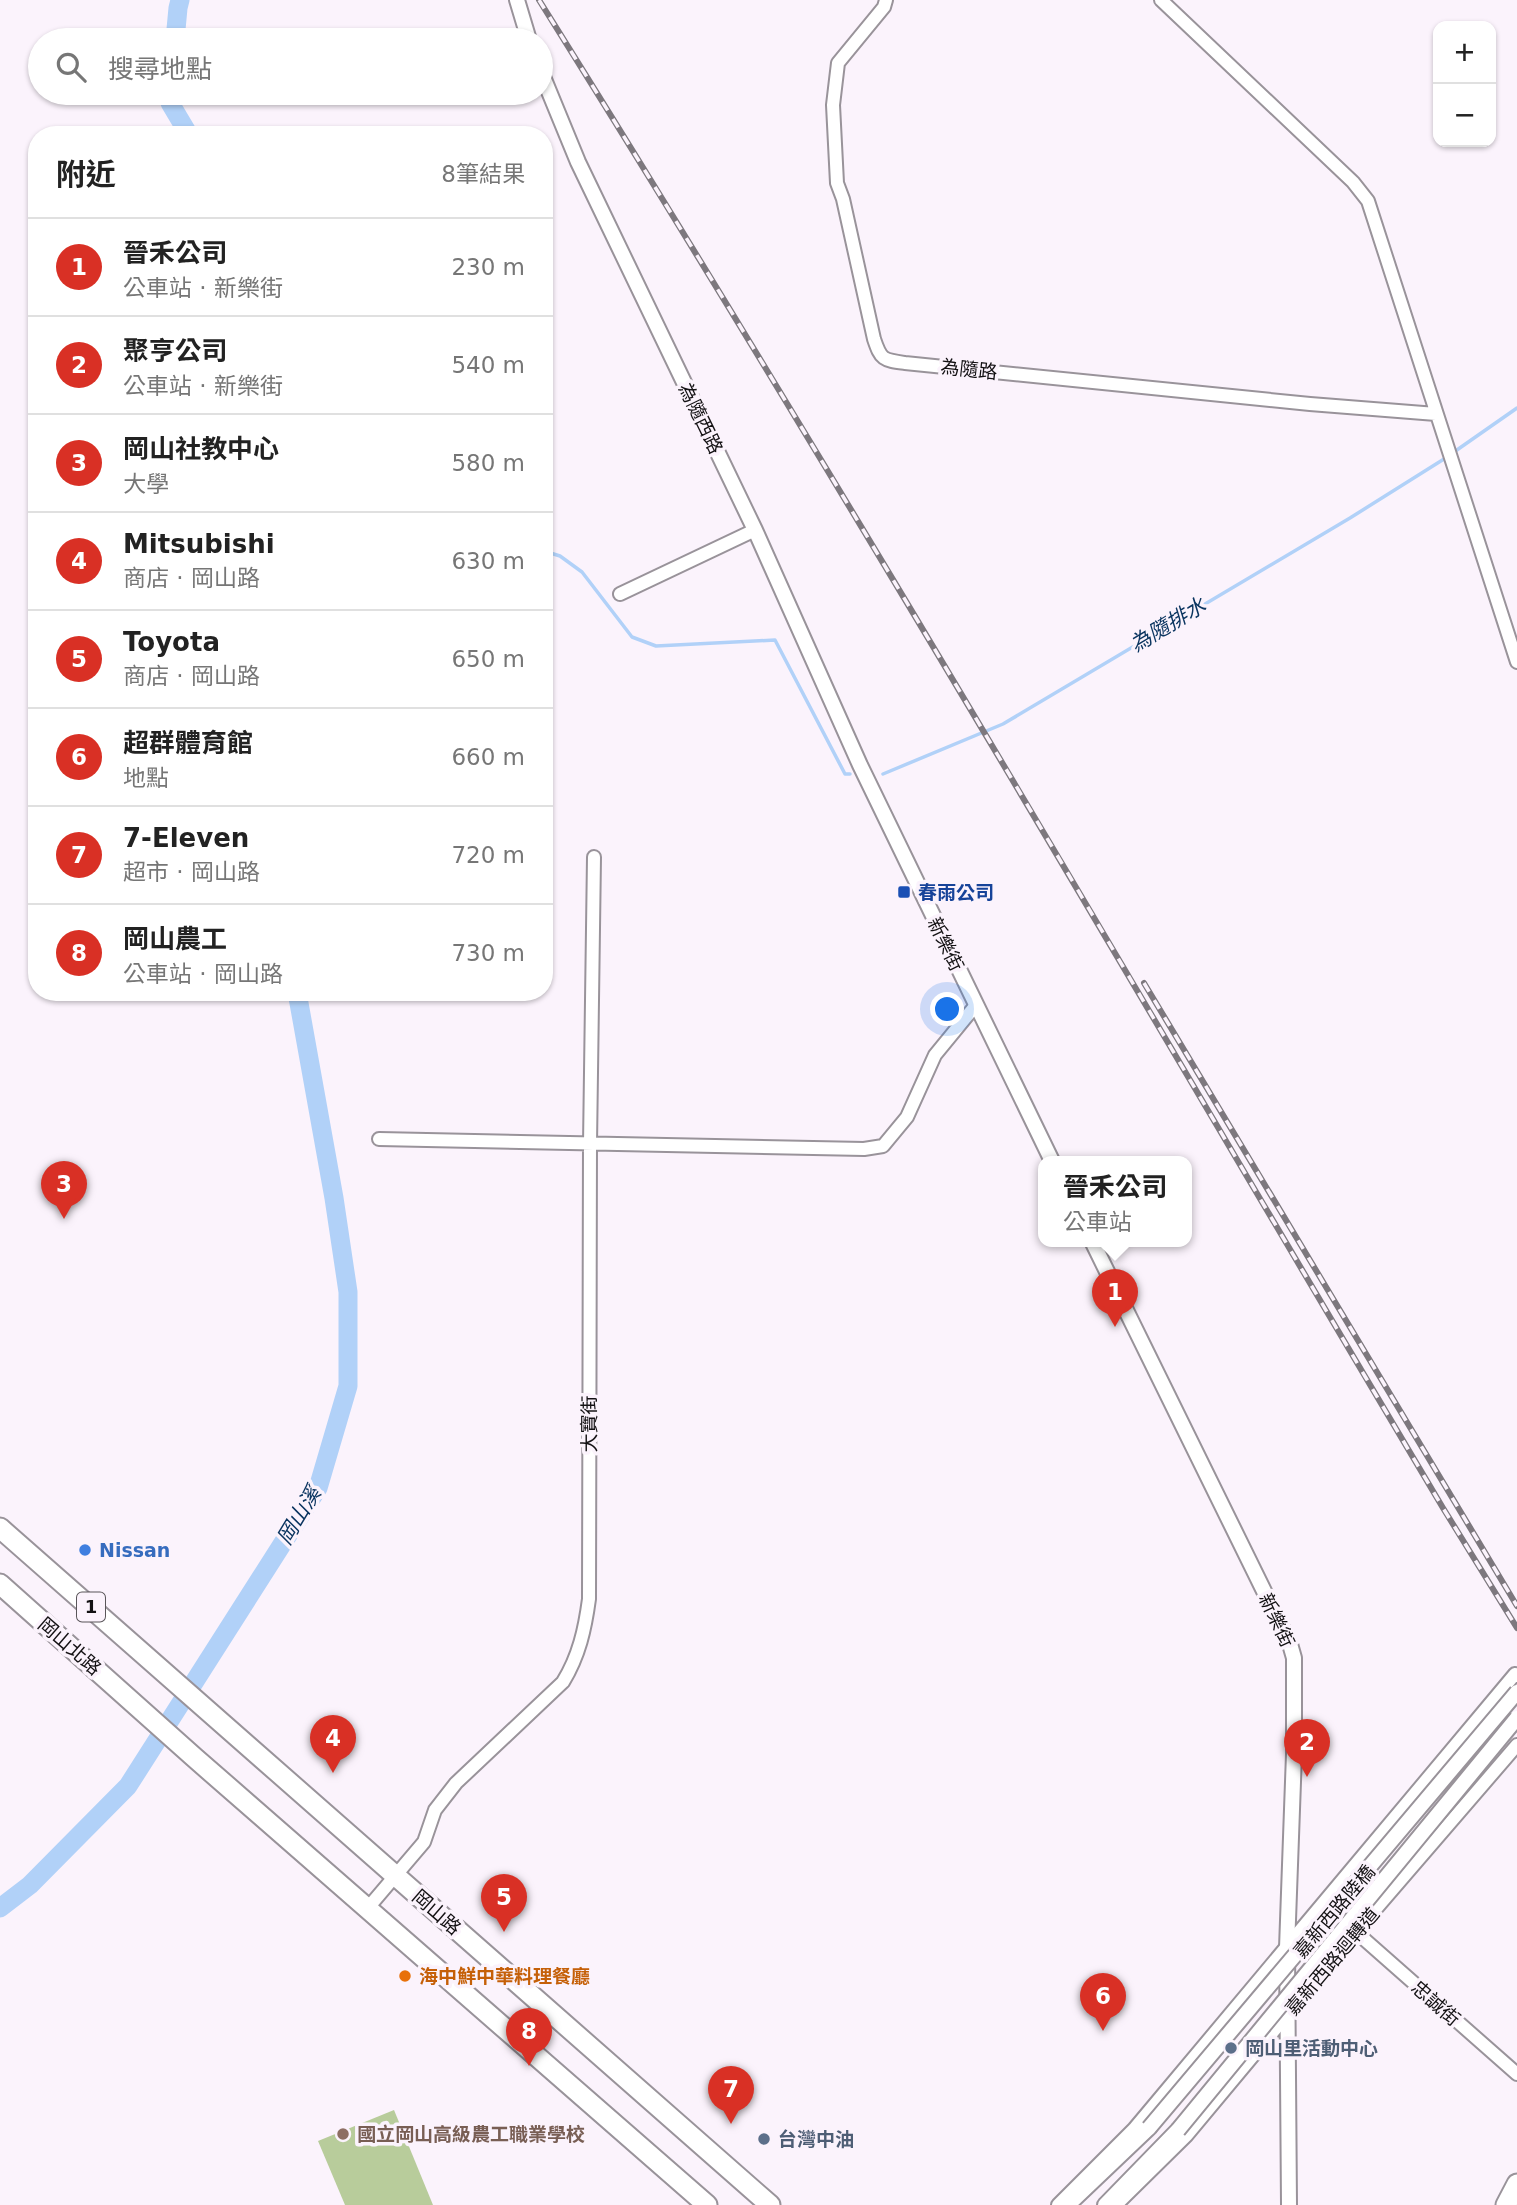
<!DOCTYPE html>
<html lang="zh-TW">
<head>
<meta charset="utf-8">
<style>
	:root { --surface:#fff; --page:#f6f6f6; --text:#222; --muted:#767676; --line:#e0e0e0; --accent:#d93025 }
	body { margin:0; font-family:"DejaVu Sans","Noto Sans TC",sans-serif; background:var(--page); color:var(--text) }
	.controls { position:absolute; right:21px; top:21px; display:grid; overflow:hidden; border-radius:14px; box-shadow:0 2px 5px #0004 }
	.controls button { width:63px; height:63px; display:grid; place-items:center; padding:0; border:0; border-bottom:2px solid var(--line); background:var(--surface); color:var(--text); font:35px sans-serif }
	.you { position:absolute; left:948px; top:1010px; width:24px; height:24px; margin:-18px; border:5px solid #fff; border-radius:50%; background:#1a73e8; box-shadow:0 0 0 10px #1a73e833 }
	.badge { display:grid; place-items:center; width:46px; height:46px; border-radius:50%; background:var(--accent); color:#fff; font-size:23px; font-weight:700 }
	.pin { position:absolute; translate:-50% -58px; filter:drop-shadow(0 2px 4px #0008) }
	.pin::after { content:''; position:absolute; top:37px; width:24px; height:21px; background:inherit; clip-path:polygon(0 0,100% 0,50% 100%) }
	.popup { position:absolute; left:1038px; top:1156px; width:154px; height:91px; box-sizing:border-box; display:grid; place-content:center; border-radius:14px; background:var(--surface); filter:drop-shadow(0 2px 5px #0005); font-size:23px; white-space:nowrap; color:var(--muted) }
	.popup b { font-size:26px; color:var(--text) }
	.popup::after { content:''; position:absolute; left:50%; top:100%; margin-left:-14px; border:14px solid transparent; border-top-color:var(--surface) }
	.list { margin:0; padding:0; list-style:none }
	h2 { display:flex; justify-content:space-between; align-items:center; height:91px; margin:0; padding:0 28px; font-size:30px }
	h2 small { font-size:23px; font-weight:400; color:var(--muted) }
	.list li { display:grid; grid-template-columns:46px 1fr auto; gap:21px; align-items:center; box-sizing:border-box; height:98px; padding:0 28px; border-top:2px solid var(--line) }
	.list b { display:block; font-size:26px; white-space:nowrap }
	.list p { margin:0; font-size:23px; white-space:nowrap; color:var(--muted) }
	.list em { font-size:23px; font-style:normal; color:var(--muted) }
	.icon { flex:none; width:38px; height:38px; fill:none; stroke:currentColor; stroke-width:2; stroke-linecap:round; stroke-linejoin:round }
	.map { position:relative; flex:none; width:1517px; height:2205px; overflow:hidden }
	.search { position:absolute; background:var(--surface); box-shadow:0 2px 5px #0004; left:28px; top:28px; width:525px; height:77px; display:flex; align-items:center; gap:18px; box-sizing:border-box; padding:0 24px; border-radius:38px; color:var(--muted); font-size:26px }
	.panel { position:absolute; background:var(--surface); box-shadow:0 2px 5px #0004; left:28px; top:126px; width:525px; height:875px; border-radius:28px }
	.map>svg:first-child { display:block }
	.green { fill:#b8cc9b }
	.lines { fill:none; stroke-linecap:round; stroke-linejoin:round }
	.stream { stroke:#b1d1f8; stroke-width:3.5 }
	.river { stroke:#b1d1f8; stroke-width:19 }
	.minor-casing { stroke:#99939a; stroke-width:16 }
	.tertiary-casing { stroke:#99939a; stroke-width:18 }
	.primary-casing { stroke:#99939a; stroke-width:23 }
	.minor { stroke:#fff; stroke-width:12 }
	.tertiary { stroke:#fff; stroke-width:14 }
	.primary { stroke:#fff; stroke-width:19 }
	.rail-casing { stroke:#7d787e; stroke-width:6 }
	.rail { stroke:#fbf3fc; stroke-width:3.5; stroke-dasharray:10; stroke-linecap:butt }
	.tertiary-bridge-casing { stroke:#99939a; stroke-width:18; stroke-linecap:butt }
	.tertiary-bridge { stroke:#fff; stroke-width:14 }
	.transit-dot { fill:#1a4fb4; stroke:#fbf3fc; stroke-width:2.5 }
	.shop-dot { fill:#3f7fe0; stroke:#fbf3fc; stroke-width:2.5 }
	.food-dot { fill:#e8710a; stroke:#fbf3fc; stroke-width:2.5 }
	.service-dot { fill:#5c6f8a; stroke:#fbf3fc; stroke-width:2.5 }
	.education-dot { fill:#8d6e63; stroke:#fbf3fc; stroke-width:2.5 }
	.labels { text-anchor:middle; stroke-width:7; stroke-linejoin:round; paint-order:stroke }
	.shield { fill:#fbf3fc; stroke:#595559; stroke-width:2 }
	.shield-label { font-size:18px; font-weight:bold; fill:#131113 }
	.street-label { font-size:19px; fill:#131113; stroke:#fbf3fc }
	.transit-label { font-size:19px; font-weight:bold; fill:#164399; stroke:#fbf3fc; text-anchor:start }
	.shop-label { font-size:19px; font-weight:bold; fill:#366cbe; stroke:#fbf3fc; text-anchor:start }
	.food-label { font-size:19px; font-weight:bold; fill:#c56008; stroke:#fbf3fc; text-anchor:start }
	.service-label { font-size:19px; font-weight:bold; fill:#4e5e75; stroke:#fbf3fc; text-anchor:start }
	.education-label { font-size:19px; font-weight:bold; fill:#785e54; stroke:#fbf3fc; text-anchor:start }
	.water-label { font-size:21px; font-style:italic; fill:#0b3560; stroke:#fbf3fc }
</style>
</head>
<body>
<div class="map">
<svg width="1517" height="2205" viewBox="0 0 1517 2205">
	<rect width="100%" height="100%" fill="#fbf3fc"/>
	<path class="green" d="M394,2110L433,2205H345L318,2141Z"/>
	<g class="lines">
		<path class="stream" d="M1454,452L1517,408
			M544,551L560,556L582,572L632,637L656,646L775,640L845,774H850
			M883,774L1003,724L1350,518L1444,459"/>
		<path class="river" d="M175,40L178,8L180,0
			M171,93L170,103L189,135
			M0,1908L30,1885L128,1786L318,1488L348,1386V1292L334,1198L297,992"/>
		<defs>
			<path id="minor" d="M886,0L884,7L838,63L833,105L837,183L843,199L874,339C881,360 883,360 905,363L1310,404L1436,414
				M1161,0L1353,182L1368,201L1517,662
				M620,594L755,530
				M379,1139L864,1149L883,1146L907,1117L935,1055L976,1005
				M367,1909L424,1842L435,1810L456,1783L563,1682C579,1656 585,1629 589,1599L590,1144L594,857
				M1356,1932L1517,2074
				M1058,2205L1134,2129L1515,1674L1517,1676
				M1116,2205L1187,2135L1356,1932L1517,1745"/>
			<path id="tertiary" d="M517,0L529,40
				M541,72L578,162L755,530L860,765L1052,1161
				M1092,1241L1290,1644L1294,1658V1754L1287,1948L1289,2205
				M1068,2205L1149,2128
				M1105,2205L1178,2130"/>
			<path id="primary" d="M0,1528L770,2205
				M0,1584L195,1758L707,2205
				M1506,2205L1517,2184"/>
		</defs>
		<use href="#minor" class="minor-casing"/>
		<use href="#tertiary" class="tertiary-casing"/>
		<use href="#primary" class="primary-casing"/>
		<use href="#minor" class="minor"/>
		<use href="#tertiary" class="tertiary"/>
		<use href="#primary" class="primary"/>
		<defs>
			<path id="rail" d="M539,0C850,497 1144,1004 1443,1508L1517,1628
				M1144,983L1517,1606"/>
		</defs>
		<use href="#rail" class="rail-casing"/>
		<use href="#rail" class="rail"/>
		<defs>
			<path id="tertiary-bridge" d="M1149,2128L1517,1692
				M1178,2130L1517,1718"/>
		</defs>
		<use href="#tertiary-bridge" class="tertiary-bridge-casing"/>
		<use href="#tertiary-bridge" class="tertiary-bridge"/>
	</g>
	<rect class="transit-dot" x="897" y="885" width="14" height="14" rx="3.5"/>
	<circle class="shop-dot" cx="85" cy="1550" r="7"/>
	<circle class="food-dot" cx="405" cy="1976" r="7"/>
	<g class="service-dot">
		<circle cx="1231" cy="2048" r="7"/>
		<circle cx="764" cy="2139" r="7"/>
	</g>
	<circle class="education-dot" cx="343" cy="2134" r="7"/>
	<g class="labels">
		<rect class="shield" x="77" y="1592.5" width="28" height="29" rx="5"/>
		<g class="shield-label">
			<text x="91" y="1613">1</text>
		</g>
		<g class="street-label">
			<text transform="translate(969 369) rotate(6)" y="7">為隨路</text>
			<text transform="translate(701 418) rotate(64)" y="7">為隨西路</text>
			<text transform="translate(946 944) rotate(64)" y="7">新樂街</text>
			<text transform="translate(589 1424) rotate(-90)" y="7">大寶街</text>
			<text transform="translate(1277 1620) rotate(65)" y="7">新樂街</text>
			<text transform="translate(70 1646) rotate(41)" y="7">岡山北路</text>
			<text transform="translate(1334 1911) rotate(-50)" y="7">嘉新西路陸橋</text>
			<text transform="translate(437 1912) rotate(41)" y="7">岡山路</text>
			<text transform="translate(1332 1961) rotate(-50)" y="7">嘉新西路迴轉道</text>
			<text transform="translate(1436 2003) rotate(41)" y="7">忠誠街</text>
		</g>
		<g class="transit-label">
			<text x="918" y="899">春雨公司</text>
		</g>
		<g class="shop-label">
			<text x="99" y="1557">Nissan</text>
		</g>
		<g class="food-label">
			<text x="419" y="1983">海中鮮中華料理餐廳</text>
		</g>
		<g class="service-label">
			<text x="1245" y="2055">岡山里活動中心</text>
			<text x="778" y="2146">台灣中油</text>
		</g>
		<g class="education-label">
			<text x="357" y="2141">國立岡山高級農工職業學校</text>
		</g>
		<g class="water-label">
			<text transform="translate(1168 625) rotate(-31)" y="7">為隨排水</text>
			<text transform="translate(299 1516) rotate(-59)" y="7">岡山溪</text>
		</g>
	</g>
</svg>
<div class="controls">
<button>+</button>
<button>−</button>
</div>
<div class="you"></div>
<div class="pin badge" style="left:1115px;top:1327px">1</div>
<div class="popup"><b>晉禾公司</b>公車站</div>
<div class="pin badge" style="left:1307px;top:1777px">2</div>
<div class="pin badge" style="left:64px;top:1219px">3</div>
<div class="pin badge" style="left:333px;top:1773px">4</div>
<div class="pin badge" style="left:504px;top:1932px">5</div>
<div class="pin badge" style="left:1103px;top:2031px">6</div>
<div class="pin badge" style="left:731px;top:2124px">7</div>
<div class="pin badge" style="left:529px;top:2066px">8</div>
<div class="search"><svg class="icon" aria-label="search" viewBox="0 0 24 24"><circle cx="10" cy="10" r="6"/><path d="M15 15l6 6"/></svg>搜尋地點</div>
<section class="panel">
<h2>附近<small>8筆結果</small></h2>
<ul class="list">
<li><span class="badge">1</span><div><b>晉禾公司</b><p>公車站 · 新樂街</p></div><em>230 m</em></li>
<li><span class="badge">2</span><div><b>聚亨公司</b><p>公車站 · 新樂街</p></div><em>540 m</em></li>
<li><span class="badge">3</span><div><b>岡山社教中心</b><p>大學</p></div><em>580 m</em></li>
<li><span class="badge">4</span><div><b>Mitsubishi</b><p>商店 · 岡山路</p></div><em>630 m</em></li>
<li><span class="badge">5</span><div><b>Toyota</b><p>商店 · 岡山路</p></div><em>650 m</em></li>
<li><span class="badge">6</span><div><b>超群體育館</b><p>地點</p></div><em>660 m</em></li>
<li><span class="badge">7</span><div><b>7-Eleven</b><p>超市 · 岡山路</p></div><em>720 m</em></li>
<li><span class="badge">8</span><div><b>岡山農工</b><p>公車站 · 岡山路</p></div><em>730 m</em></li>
</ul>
</section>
</div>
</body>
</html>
